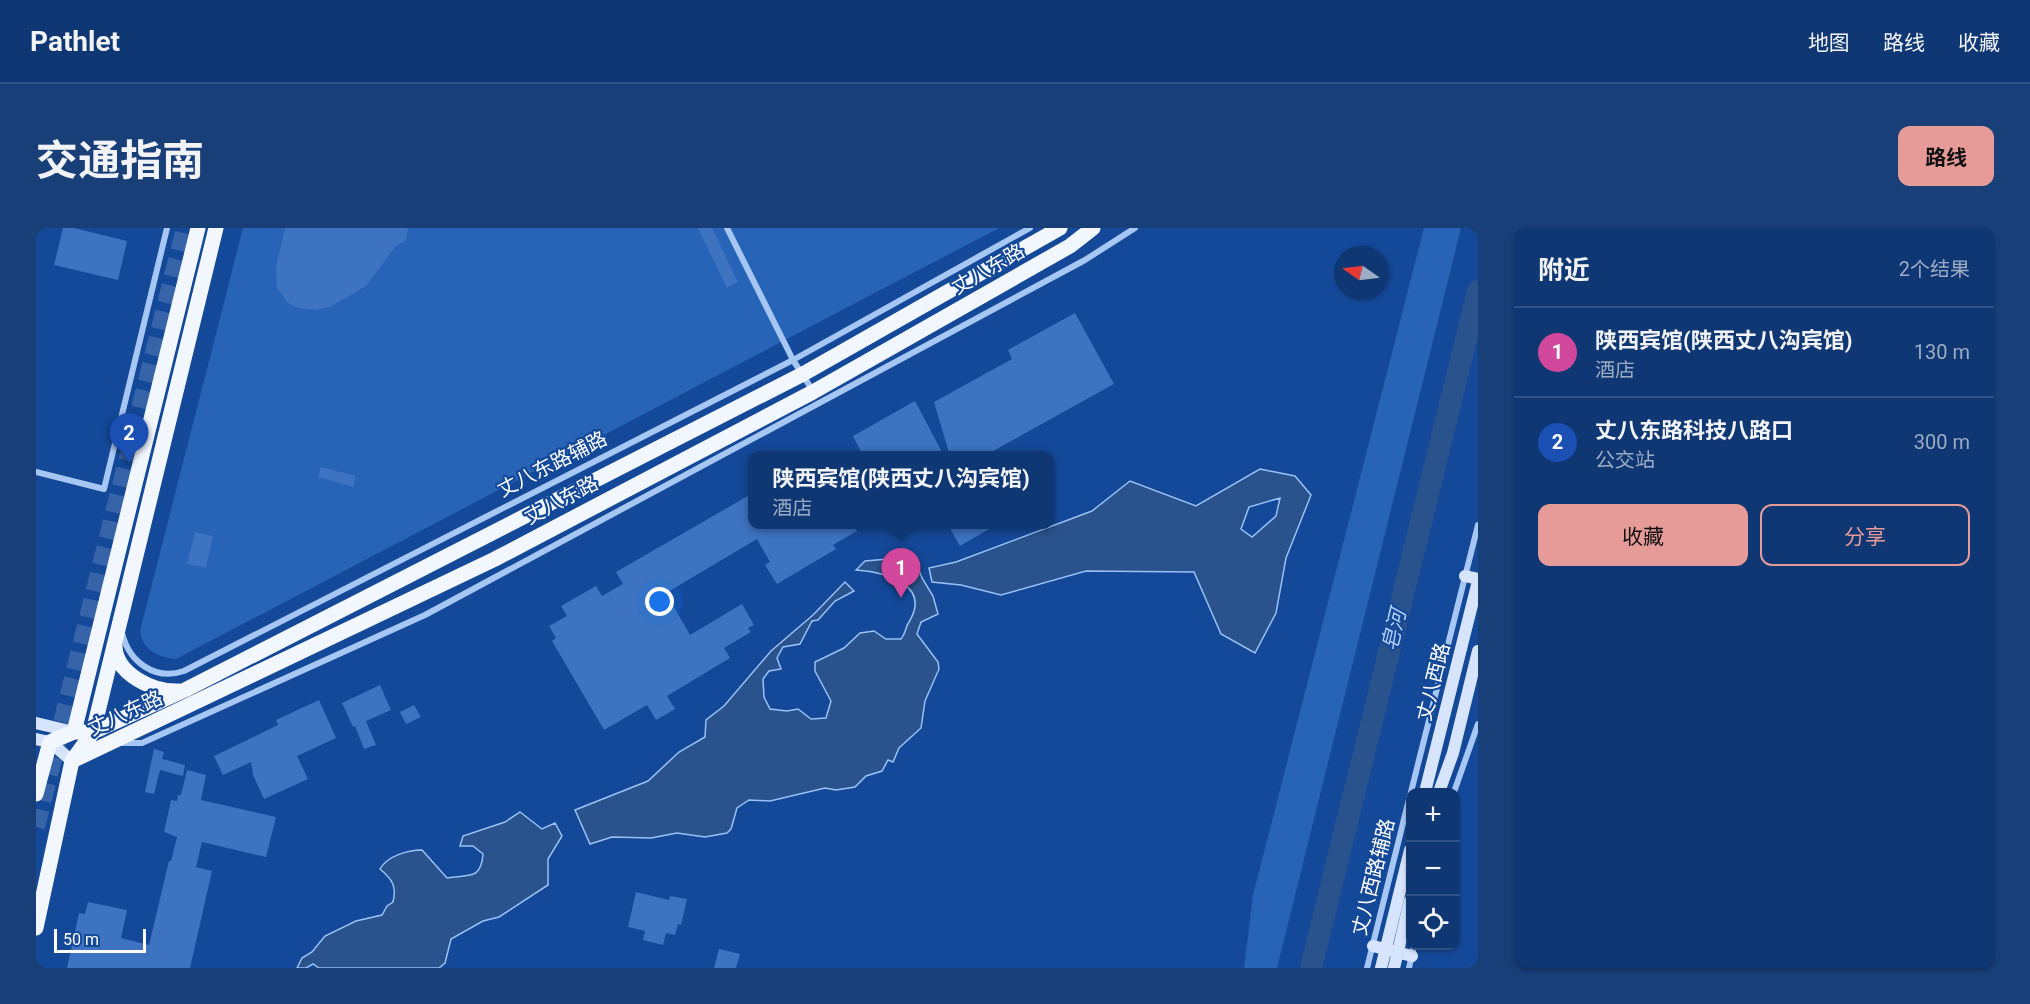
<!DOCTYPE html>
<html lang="zh">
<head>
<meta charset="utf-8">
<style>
	:root { --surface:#0f3773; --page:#183f78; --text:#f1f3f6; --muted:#9bacc4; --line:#2f5185; --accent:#e69b98 }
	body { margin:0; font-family:Roboto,"Noto Sans SC",sans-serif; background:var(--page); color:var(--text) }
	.controls { position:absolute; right:18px; bottom:18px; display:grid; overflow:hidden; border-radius:12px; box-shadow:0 2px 4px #0004 }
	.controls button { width:54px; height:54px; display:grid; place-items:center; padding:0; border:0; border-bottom:2px solid var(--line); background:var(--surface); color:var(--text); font:30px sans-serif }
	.compass { position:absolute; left:1298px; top:18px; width:54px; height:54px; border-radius:50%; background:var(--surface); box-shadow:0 2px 4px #0004; rotate:284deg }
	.scale { position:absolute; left:18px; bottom:15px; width:92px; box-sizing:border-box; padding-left:6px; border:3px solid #fff; border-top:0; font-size:16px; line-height:21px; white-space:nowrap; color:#fff; -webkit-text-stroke:4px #144999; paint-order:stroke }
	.you { position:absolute; left:624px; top:374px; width:21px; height:21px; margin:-15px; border:4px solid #fff; border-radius:50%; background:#1a73e8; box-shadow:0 0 0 9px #1a73e833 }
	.badge { display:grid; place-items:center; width:39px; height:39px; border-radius:50%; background:var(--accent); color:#fff; font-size:20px; font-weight:700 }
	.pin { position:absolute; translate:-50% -50px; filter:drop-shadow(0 2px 3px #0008) }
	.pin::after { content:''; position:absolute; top:32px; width:21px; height:18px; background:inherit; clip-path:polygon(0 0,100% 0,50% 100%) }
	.popup { position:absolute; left:712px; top:223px; width:306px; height:78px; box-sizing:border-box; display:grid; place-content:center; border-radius:12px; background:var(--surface); filter:drop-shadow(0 2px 4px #0005); font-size:20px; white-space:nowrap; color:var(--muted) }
	.popup b { font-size:22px; color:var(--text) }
	.popup::after { content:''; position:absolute; left:50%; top:100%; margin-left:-12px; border:12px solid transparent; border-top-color:var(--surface) }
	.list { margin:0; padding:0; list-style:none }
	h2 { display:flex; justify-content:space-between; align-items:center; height:78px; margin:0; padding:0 24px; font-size:26px }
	h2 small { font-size:20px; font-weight:400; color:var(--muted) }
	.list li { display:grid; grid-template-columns:39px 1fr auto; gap:18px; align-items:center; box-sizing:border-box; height:90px; padding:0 24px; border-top:2px solid var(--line) }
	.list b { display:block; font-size:22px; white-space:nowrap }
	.list p { margin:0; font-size:20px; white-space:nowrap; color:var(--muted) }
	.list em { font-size:20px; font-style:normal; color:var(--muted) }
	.actions { display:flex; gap:12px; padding:18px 24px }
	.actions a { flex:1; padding:14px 0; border:2px solid var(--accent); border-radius:12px; text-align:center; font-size:21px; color:var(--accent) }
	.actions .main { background:var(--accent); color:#111 }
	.icon { flex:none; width:33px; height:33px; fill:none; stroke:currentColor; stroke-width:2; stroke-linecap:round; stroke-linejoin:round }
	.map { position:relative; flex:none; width:1442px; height:740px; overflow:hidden; border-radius:12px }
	header { display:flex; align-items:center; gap:36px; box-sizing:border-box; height:84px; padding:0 30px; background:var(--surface); border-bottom:2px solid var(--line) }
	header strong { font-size:28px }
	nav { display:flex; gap:33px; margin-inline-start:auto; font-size:21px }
	.intro { display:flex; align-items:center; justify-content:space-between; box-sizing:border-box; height:144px; padding:0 36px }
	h1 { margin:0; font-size:42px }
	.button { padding:15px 27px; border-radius:12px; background:var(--accent); color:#111; font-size:21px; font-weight:700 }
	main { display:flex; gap:36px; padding:0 36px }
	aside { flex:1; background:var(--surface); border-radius:12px; box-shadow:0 2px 4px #0004 }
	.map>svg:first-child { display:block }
	.green { fill:#2763b7 }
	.water { fill:#2a528d; stroke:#98c1f6; stroke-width:1.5; fill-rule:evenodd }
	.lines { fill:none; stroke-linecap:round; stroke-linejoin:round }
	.river { stroke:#2a528d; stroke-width:22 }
	.building { fill:#3d73c0 }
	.highway-tunnel { stroke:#3764a8; stroke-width:18; stroke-dasharray:18 9; stroke-linecap:butt }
	.street { stroke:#a6c6f3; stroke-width:6 }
	.secondary { stroke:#d6e5fd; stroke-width:12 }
	.primary { stroke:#f2f7ff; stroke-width:15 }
	.labels { text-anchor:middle; stroke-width:4.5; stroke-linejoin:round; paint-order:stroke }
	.street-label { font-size:20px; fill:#fff; stroke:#144999 }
	.water-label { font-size:21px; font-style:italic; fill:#b3d1f9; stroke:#144999 }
</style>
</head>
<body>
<header>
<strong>Pathlet</strong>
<nav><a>地图</a><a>路线</a><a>收藏</a></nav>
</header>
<div class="intro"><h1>交通指南</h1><a class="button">路线</a></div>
<main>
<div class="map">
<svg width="1442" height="740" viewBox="0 0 1442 740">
	<rect width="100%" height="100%" fill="#144999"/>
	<path class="green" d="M207,0H963L140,431C122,429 107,423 104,403Z
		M1388,0H1425L1241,740H1208L1217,667Z"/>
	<path class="water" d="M1224,241L1259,248L1275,267L1250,330L1240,385L1219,425L1185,406L1158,344L1050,343L965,367L925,357L896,354L893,340L920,334L1056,283L1094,253L1160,278ZM1244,270L1240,288L1216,309L1205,301L1213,279Z
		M852,331L872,335L883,342L886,350L897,368L902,386L885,394L881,406L902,434L903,441L889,473L885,500L863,520L857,534L852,532L846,543L830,548L819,559L800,562L789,560L734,573L713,572L701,580L695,601L691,605L669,609L641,605L615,610L576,609L554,616L539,582L612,553L643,524L669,509L670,492L688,478L735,423L777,387L809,354L818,363L799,373L782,392L776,393L764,416L747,419L741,430L745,441L733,443L727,451L728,469L734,481L751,483L762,481L775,491L790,490L795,473L779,443V434L808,420L824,405L838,403L850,411H865C870,405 869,400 873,394C896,356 848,344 820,342L829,333Z
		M484,584L506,601L519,595L526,608L512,631V657L463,689L447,693L415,711L409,735L403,740H283L277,736L270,740H261L266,730L276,724L289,708L320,693L346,687L351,678L357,674C361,658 356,651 344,641C351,628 372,622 386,622L411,650C432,646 445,653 447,626L437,618H424L427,608L469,594Z"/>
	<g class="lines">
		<path class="river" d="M1275,740L1442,63"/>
	</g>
	<path class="building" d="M27,0H38L91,13L82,52L18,37Z
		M249,0H372L370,12L359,19L330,58L294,79L280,82L262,80L252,75L241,60L240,39Z
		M662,0H676L702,54L691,60Z
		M1039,85L1078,156L948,228H914L898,174L976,131L972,122Z
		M879,173L908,228H827L817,208Z
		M285,239L320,248L317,259L282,249Z
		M717,265V297H818L821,303L797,317L800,321L741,356L729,337L734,334L721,311L630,365L654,407L706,376L718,397L712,400L715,404L688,420L694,430L631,468L639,481L620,492L611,477L568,502L516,413L520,410L513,398L531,388L525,378L560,358L566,368L587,356L580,344Z
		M912,297H960L924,318Z
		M159,304L177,308L170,340L151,336Z
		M344,457L355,482L330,493L340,517L328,521L319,498L317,499L306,475Z
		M283,472L300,510L261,528L272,551L228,571L217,547L215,534L187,547L178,528L242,497L240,492Z
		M378,477L385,489L370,496L364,484Z
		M118,521L128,524L126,531L149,537L147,548L124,542L118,566L109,564Z
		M151,542L170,547L165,572L240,589L230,629L166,614L160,639L176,643L154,740H31L43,685L49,686L52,674L91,682L85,710L113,717L133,633H135L141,609L128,604L135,572L141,573L142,567H145Z
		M600,664L633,672L634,668L651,671L645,697L642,696L639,707L630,705L627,717L607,712L609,703L592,699Z
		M683,721L704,726L700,740H678Z"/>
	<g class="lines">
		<path class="highway-tunnel" d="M0,599L149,0"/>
		<path class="street" d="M691,0L757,132L777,163
			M0,244L68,261L131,0
			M86,405C93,434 119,453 148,443L757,132L994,0
			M82,515H106L389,387L1049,32L1099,0
			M1375,564L1442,297
			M1418,564L1442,496
			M1331,740L1374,567
			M1373,740L1378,718"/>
		<path class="secondary" d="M1429,348L1442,351
			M0,495L38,504
			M0,511L14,514L36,533
			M1389,564L1442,353
			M1403,564L1417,525L1442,423
			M1337,718L1376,728
			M1345,740L1374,622
			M1358,740L1374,673"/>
		<path class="primary" d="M79,417C79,446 117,464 143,463
			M38,504L162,0
			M36,533L459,331L777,164L1034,18L1057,0
			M0,566L14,514L38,504H57L149,462L767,146L1024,0
			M0,700L36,533L57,504L180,0"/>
	</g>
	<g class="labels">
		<g class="street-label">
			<text transform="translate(952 41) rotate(-30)" y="7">丈八东路</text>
			<text transform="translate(516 236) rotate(-27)" y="7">丈八东路辅路</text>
			<text transform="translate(525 272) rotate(-28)" y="7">丈八东路</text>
			<text transform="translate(1397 454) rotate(-76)" y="7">丈八西路</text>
			<text transform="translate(89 485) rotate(-25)" y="7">丈八东路</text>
			<text transform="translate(1337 649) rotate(-76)" y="7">丈八西路辅路</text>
		</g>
		<g class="water-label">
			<text transform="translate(1358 402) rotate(-76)" y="7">皂河</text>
		</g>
	</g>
</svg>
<div class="controls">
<button>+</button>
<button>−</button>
<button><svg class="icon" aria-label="locate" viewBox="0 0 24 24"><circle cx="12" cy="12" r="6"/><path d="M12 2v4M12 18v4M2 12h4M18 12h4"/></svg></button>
</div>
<svg class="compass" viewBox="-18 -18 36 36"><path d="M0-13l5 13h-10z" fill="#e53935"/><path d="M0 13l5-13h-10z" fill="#9bacc4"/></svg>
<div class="scale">50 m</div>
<div class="you"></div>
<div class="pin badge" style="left:865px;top:370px;background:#d1479c">1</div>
<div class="popup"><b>陕西宾馆(陕西丈八沟宾馆)</b>酒店</div>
<div class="pin badge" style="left:93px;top:235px;background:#1a4fb4">2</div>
</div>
<aside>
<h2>附近<small>2个结果</small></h2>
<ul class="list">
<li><span class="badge" style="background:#d1479c">1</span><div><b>陕西宾馆(陕西丈八沟宾馆)</b><p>酒店</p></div><em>130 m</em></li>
<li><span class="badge" style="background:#1a4fb4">2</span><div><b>丈八东路科技八路口</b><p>公交站</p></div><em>300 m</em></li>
</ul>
<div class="actions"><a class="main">收藏</a><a>分享</a></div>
</aside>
</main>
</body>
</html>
